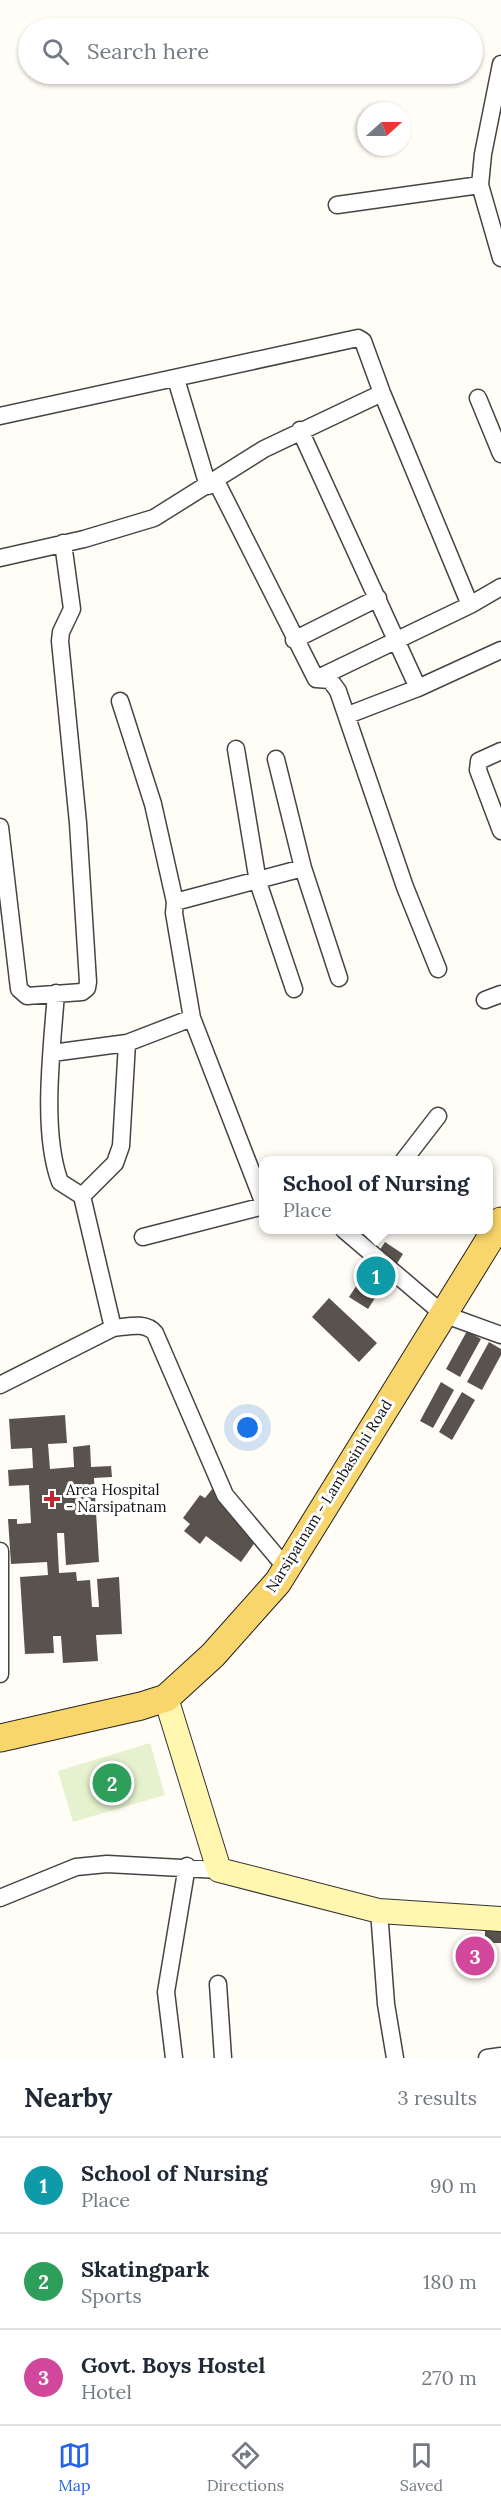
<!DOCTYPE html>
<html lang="en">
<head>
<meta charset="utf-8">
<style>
	:root { --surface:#fff; --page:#f6f6f7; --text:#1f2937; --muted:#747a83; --line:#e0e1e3; --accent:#2563eb }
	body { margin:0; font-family:Lora,serif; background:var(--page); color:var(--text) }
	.compass { position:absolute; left:357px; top:102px; width:54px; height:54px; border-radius:50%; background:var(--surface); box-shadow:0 2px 4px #0004; rotate:69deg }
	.you { position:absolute; left:248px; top:1428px; width:21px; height:21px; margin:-15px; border:4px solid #fff; border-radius:50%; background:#1a73e8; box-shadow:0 0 0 9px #1a73e833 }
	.badge { display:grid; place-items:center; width:39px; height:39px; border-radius:50%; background:var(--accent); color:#fff; font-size:20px; font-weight:700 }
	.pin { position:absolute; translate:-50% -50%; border:3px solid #fff; box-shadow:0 2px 6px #0006 }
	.popup { position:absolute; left:259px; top:1156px; width:234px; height:78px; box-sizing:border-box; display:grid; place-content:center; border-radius:12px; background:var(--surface); filter:drop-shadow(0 2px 4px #0005); font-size:20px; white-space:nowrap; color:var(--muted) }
	.popup b { font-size:22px; color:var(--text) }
	.popup::after { content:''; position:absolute; left:50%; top:100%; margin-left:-12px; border:12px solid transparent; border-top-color:var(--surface) }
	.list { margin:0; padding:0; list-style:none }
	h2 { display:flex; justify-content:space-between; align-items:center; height:78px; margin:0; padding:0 24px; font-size:26px }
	h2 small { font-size:20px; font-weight:400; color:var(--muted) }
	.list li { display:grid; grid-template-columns:39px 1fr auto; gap:18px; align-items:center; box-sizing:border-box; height:96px; padding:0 24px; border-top:2px solid var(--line) }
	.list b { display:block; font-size:22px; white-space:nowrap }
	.list p { margin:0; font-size:20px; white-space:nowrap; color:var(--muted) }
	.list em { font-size:20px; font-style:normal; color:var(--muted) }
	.icon { flex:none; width:33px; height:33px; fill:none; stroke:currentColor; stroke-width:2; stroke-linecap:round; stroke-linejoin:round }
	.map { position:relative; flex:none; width:501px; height:2058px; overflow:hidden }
	.search { position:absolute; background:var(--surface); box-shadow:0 2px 4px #0004; left:18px; right:18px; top:18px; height:66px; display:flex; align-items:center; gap:15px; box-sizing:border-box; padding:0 21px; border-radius:33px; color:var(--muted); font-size:22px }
	.sheet { height:366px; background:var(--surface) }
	nav { display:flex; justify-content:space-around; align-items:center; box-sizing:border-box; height:84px; border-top:2px solid var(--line); background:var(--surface); font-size:16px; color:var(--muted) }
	nav a { display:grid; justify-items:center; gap:3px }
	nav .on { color:var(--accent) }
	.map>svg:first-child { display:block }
	.pitch { fill:#e6f2cf }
	.building { fill:#5a524d }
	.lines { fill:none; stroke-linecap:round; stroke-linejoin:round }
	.minor-casing { stroke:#444; stroke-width:19 }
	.secondary-casing { stroke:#333; stroke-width:26 }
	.primary-casing { stroke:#222; stroke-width:29 }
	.minor { stroke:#fff; stroke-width:16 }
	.secondary { stroke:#fff6b0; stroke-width:24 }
	.primary { stroke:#f9d66b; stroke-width:27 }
	.poi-dot { fill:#c4262e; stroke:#fff; stroke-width:2 }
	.labels { text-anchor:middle; stroke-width:6; stroke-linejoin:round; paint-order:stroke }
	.poi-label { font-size:15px; fill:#111; stroke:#fff; text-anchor:start }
	.street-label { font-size:15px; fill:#111; stroke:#fff }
</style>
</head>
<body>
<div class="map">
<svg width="501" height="2058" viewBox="0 0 501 2058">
	<rect width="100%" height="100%" fill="#fffdf5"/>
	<path class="pitch" d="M150,1743L165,1795L73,1822L58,1771Z"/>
	<path class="building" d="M385,1242L403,1254L368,1309L349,1297Z
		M329,1298L377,1343L359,1362L312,1317Z
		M467,1331L481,1339L460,1377L446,1369Z
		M489,1342L501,1349V1355L482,1390L467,1382Z
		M441,1382L454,1390L433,1428L420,1421Z
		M462,1392L475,1400L452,1440L439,1432Z
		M65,1415L67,1443L48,1444L50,1469L74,1467L73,1447L90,1445L91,1467L111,1466L112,1477L94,1478L99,1562L66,1565L64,1533H57L59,1573L76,1572L77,1581L90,1580L92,1607H99L97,1579L119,1577L122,1634L96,1635L98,1661L63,1663L61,1636H53L54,1653L25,1654L20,1577L48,1575L47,1562L11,1564L8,1519H17V1524L31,1523L29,1485L9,1486L8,1470L33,1468L32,1448L11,1449L9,1419Z
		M213,1488L239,1508L256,1541L241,1562L206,1536L200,1544L184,1531L190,1524L183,1518L200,1495L205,1498Z
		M485,1928H501V1943H484L483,1970L466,1969L467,1936L485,1937Z"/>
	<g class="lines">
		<defs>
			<path id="minor" d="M501,64L483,154L480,185L501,258
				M337,205L480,185
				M176,379L208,486
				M478,398L501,454
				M0,416L358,338L363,341L382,393
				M300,430L418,688
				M216,481L316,679L470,605
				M0,558L84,539L154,518L264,449L382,393L470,605L501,587
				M294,640L378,598
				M316,679L330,680L338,691L405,887L438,969
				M120,701L153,804L175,902L174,913L192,1018L264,1204
				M348,715L418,688L501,650
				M236,749L258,882L294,989
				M501,751L479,761L478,770L501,831
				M276,759L303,868L339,978
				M0,827L19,989L27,996L82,992L87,988L88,982L78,823L60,641L61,632L72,609L63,543
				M175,902L303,868
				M56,993C52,1049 41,1131 60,1182L82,1196L113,1328C127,1327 145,1321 155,1333L225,1495L287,1569
				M485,1000L501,994
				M52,1053L127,1043L192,1018
				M404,1160L438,1116
				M82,1196L115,1163L121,1146L127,1043
				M344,1230L443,1314L501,1335
				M143,1237L264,1206
				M0,1385L113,1328
				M0,1551V1674
				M0,1898L76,1867L107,1864L219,1870
				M379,1911L386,2004L395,2058
				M218,1984L223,2058
				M174,2058L166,1992L187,1866
				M487,2058L501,2056"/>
			<path id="secondary" d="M166,1698L219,1870L379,1911L501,1919"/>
			<path id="primary" d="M0,1738L141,1706L166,1698L213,1655L278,1582L501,1221"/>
		</defs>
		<use href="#minor" class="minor-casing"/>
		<use href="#secondary" class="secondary-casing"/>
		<use href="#primary" class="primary-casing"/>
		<use href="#minor" class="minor"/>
		<use href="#secondary" class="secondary"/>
		<use href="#primary" class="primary"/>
	</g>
	<path class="poi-dot" d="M49 1490h6v6h6v6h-6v6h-6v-6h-6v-6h6z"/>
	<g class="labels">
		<g class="poi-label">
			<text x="66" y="1495">Area Hospital<tspan x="66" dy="17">- Narsipatnam</tspan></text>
		</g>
		<g class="street-label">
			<text transform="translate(329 1496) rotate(-58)" y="5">Narsipatnam - Lambasinhi Road</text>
		</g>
	</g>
</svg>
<svg class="compass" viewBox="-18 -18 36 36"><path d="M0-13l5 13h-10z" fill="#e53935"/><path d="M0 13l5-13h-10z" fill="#747a83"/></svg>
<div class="you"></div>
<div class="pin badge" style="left:376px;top:1276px;background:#0f9aa8">1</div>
<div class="popup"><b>School of Nursing</b>Place</div>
<div class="pin badge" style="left:112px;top:1783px;background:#2e9e5b">2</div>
<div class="pin badge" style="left:475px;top:1956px;background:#d1479c">3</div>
<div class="search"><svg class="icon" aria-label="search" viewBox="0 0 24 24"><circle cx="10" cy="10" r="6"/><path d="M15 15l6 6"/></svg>Search here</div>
</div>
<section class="sheet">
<h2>Nearby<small>3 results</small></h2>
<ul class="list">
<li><span class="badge" style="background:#0f9aa8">1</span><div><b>School of Nursing</b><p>Place</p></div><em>90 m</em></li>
<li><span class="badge" style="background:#2e9e5b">2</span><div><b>Skatingpark</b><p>Sports</p></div><em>180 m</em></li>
<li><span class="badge" style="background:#d1479c">3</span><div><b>Govt. Boys Hostel</b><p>Hotel</p></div><em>270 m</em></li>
</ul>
</section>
<nav>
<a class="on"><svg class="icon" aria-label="map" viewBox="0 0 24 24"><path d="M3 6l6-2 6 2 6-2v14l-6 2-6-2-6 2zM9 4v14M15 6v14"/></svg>Map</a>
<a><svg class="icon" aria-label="directions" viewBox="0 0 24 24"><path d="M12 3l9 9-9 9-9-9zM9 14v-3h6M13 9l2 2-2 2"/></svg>Directions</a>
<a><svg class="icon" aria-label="saved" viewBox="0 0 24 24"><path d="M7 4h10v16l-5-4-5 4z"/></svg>Saved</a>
</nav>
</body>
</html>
